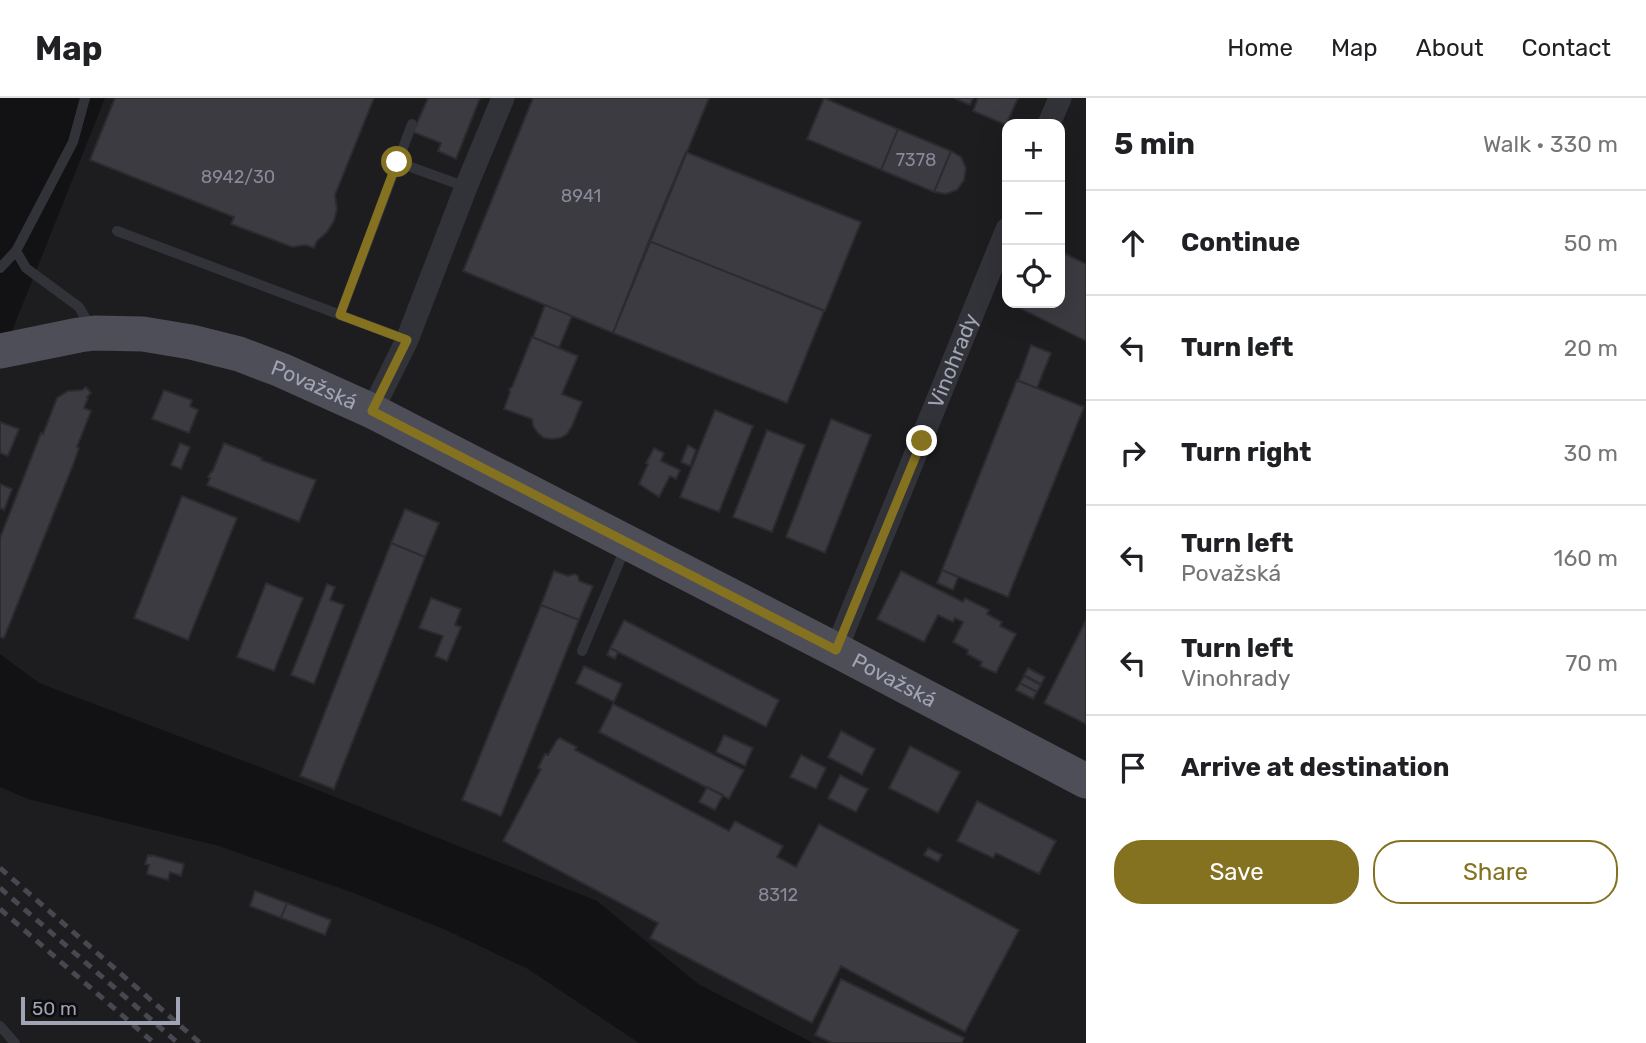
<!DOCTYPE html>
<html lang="en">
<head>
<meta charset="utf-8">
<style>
	:root { --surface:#fff; --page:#f2f2f2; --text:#202124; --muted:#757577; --line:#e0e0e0; --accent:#847221 }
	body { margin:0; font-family:Rubik,sans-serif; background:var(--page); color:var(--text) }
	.controls { position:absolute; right:21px; top:21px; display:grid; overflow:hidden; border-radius:14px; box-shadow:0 7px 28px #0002 }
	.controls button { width:63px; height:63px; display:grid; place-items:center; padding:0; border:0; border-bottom:2px solid var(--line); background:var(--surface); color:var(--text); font:35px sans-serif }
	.scale { position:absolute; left:21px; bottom:18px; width:159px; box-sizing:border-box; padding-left:7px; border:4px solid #a1a4b5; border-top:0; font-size:19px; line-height:24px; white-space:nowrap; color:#a1a4b5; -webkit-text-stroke:5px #0d0c0e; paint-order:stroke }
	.stop { position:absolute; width:21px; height:21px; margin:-16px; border:5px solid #847221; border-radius:50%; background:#fff }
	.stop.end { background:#847221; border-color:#fff; box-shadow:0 2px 7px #0008 }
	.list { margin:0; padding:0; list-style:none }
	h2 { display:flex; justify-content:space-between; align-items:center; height:91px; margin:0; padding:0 28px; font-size:30px }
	h2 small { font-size:23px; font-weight:400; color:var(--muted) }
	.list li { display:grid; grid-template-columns:46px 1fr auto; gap:21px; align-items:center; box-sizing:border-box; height:105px; padding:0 28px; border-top:2px solid var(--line) }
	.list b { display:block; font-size:26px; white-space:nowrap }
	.list p { margin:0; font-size:23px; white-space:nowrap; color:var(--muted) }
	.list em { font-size:23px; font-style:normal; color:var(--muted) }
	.actions { display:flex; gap:14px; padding:21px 28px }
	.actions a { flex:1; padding:16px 0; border:2px solid var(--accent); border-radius:28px; text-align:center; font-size:24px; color:var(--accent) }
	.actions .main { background:var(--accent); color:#fff }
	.icon { flex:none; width:38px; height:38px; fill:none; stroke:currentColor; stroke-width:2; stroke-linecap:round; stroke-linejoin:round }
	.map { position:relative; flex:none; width:1086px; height:945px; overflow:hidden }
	header { display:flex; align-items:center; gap:42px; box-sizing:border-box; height:98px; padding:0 35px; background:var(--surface); border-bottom:2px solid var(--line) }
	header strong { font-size:33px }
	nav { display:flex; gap:38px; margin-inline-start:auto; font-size:24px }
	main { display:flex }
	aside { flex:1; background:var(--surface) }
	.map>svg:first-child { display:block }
	.built { fill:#1d1d20; fill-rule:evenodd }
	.building { fill:#3b3b41; stroke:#2c2b2f; stroke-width:2 }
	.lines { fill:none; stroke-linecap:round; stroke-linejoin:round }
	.lane { stroke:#323239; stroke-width:10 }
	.street { stroke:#323239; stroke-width:23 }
	.primary { stroke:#4e4e58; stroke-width:35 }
	.rail { stroke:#474850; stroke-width:5; stroke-dasharray:9 7; stroke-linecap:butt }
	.route { stroke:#847221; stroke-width:9 }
	.labels { text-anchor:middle; stroke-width:6; stroke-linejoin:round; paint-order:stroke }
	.number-label { font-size:18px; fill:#888a98 }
	.street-label { font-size:21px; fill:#a1a4b5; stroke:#0d0c0e }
</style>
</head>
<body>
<header>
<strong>Map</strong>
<nav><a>Home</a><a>Map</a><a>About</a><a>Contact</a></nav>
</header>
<main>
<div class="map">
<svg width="1086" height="945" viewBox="0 0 1086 945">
	<rect width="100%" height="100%" fill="#121113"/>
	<path class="built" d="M105,0H1086V945H813L698,886L597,803L257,668L39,585L0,556V263ZM1007,26H1060V205H1007Z
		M0,689L28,701L219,748L354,795L446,832L528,871L639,945H0Z"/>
	<path class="building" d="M115,0H374L335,97L337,111L334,123L327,134L317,143L314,150L306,147L292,149L231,126L234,119L90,62Z
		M428,0H480L456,61L438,53L441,45L413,34Z
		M533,0H709L613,235L463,173Z
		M824,0L898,31L881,72L807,41Z
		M954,0H973L970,7Z
		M978,0H1018L1006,27L973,13Z
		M898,31L951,53L934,94L881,72Z
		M951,53L961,59L966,70L964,82L957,92L946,96L934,94Z
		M686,54L861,124L825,213L649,143Z
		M649,143L824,213L787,305L613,235Z
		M1060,153L1086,166V243L1009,205H1060Z
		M545,207L572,218L559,250L533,239Z
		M532,239L578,258L562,296L582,304L572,328L567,336L560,340L552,341L544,340L538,335L533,328L532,321L504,311L510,294L509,291L512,289Z
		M1031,247L1051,255L1037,290L1018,283Z
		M1017,282L1084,309L1008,499L942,472Z
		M86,289L91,295L87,299L88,300L84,310L91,313L77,349L79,350L73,367L4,540L0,539V440L41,335L43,336L57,300L68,293L82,292Z
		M164,292L192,302L190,308L198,312L189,335L152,321Z
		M715,312L753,328L719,414L680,399Z
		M831,321L871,337L825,455L786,439Z
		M0,324L19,331L8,358L0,355Z
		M767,332L805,347L772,434L733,419Z
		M180,345L190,349L181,371L171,367Z
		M224,345L262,360L261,362L316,382L299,424L207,387L210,380L208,379L211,374H212Z
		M688,347L696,352L690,368L681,364Z
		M654,350L664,355L661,363L680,372L676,381L670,378L659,399L639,386L648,366L646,365Z
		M0,386L12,391L4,412L0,410Z
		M182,398L237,420L188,542L134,520Z
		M405,411L439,425L425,459L391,445Z
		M391,445L425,459L334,691L300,678Z
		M942,472L958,479L953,492L937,485Z
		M554,473L568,478L575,476L578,478L579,483L593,488L579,522L541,507Z
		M901,473L963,504L965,500L989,512L987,516L1002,524L1000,528L1016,536L996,575L980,568L982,564L967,556L968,552L953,544L963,524L955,520L953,524L938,517L924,544L877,521Z
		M266,485L303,500L274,573L237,559Z
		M327,486L335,489L330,502L344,507L314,586L291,577Z
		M431,500L461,511L455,527L461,529L447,563L435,558L443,538L419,530Z
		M541,507L579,522L501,718L462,702Z
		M624,522L779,602L766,629L610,550Z
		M1086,522V626L1044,605Z
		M610,550L618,554L615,561L607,557Z
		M584,568L622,586L614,604L576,585Z
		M1028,570L1045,579L1041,586L1024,577Z
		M1024,578L1041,587L1037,594L1020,585Z
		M1020,585L1037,594L1033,601L1016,592Z
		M613,606L744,672L729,701L599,634Z
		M841,633L875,651L862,677L828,659Z
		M724,637L753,650L745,668L716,654Z
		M560,640L577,649L575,652L729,733L735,723L783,748L777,759L796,769L819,726L1019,832L965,934L841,868L812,925L650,840L658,825L503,743L541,671L538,670L545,656L548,657L557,642Z
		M910,648L960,674L938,715L889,690Z
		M801,657L826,670L816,691L790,679Z
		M840,677L868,691L856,714L828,700Z
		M707,689L723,697L715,712L699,704Z
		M977,703L1056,743L1039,776L996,755L993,760L957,743Z
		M928,750L942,757L938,764L924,757Z
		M148,757L151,758L152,757L184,766L181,778L170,774L168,782L147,776L149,767L145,766Z
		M255,793L287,805L281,820L250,808Z
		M287,805L331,822L325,837L281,820Z
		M841,881L964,940L962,945H832L815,937Z"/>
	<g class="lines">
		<path class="lane" d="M397,64L466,89
			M117,133L407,242
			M16,153L26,170L79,209L91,230
			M0,170L16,153L73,44L85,0
			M340,217L412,26
			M582,553L626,448
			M0,928L15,945"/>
		<g class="street">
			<path d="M1049,26L1060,0"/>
			<path d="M372,313L407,242L466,89L503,0"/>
			<path id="s1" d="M836,552L1007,131"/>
		</g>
		<path class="primary" id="s2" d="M0,253L79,237L95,235L143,236L191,244L239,256L281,272L372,313L836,552L1086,683"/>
		<path class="rail" d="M0,770L200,945
			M0,790L178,945
			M0,811L154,945"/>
	</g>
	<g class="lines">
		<path class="route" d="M397,64L340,217L407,242L372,313L836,552L922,343"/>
	</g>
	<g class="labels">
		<g class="number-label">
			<text x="916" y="68">7378</text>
			<text x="238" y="85">8942/30</text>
			<text x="581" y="104">8941</text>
			<text x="778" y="803">8312</text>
		</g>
		<g class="street-label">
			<text dy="7" stroke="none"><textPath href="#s1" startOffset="312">Vinohrady</textPath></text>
			<text dy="7" stroke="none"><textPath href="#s2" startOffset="324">Považská</textPath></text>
			<text dy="7" stroke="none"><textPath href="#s2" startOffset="975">Považská</textPath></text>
		</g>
	</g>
</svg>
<div class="controls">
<button>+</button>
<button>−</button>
<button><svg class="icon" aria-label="locate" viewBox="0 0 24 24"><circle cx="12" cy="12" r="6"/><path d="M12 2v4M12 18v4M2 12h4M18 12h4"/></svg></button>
</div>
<div class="scale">50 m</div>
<div class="stop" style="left:397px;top:64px"></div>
<div class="stop end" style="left:922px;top:343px"></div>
</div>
<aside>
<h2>5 min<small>Walk · 330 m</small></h2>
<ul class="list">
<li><svg class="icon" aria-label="ahead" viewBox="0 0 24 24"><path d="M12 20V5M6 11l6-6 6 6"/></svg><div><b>Continue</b></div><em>50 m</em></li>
<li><svg class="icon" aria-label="left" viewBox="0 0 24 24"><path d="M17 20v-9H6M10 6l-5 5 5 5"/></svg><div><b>Turn left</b></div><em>20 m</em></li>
<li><svg class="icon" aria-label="right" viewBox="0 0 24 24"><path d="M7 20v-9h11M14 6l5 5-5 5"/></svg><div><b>Turn right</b></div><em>30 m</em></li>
<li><svg class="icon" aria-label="left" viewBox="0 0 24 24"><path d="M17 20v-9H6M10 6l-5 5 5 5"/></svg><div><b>Turn left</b><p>Považská</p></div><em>160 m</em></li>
<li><svg class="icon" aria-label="left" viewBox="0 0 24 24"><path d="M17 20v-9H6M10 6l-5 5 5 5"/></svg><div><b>Turn left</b><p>Vinohrady</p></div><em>70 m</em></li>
<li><svg class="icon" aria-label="arrive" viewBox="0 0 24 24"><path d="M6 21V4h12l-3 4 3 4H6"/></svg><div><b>Arrive at destination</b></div></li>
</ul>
<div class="actions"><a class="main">Save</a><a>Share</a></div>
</aside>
</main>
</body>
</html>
